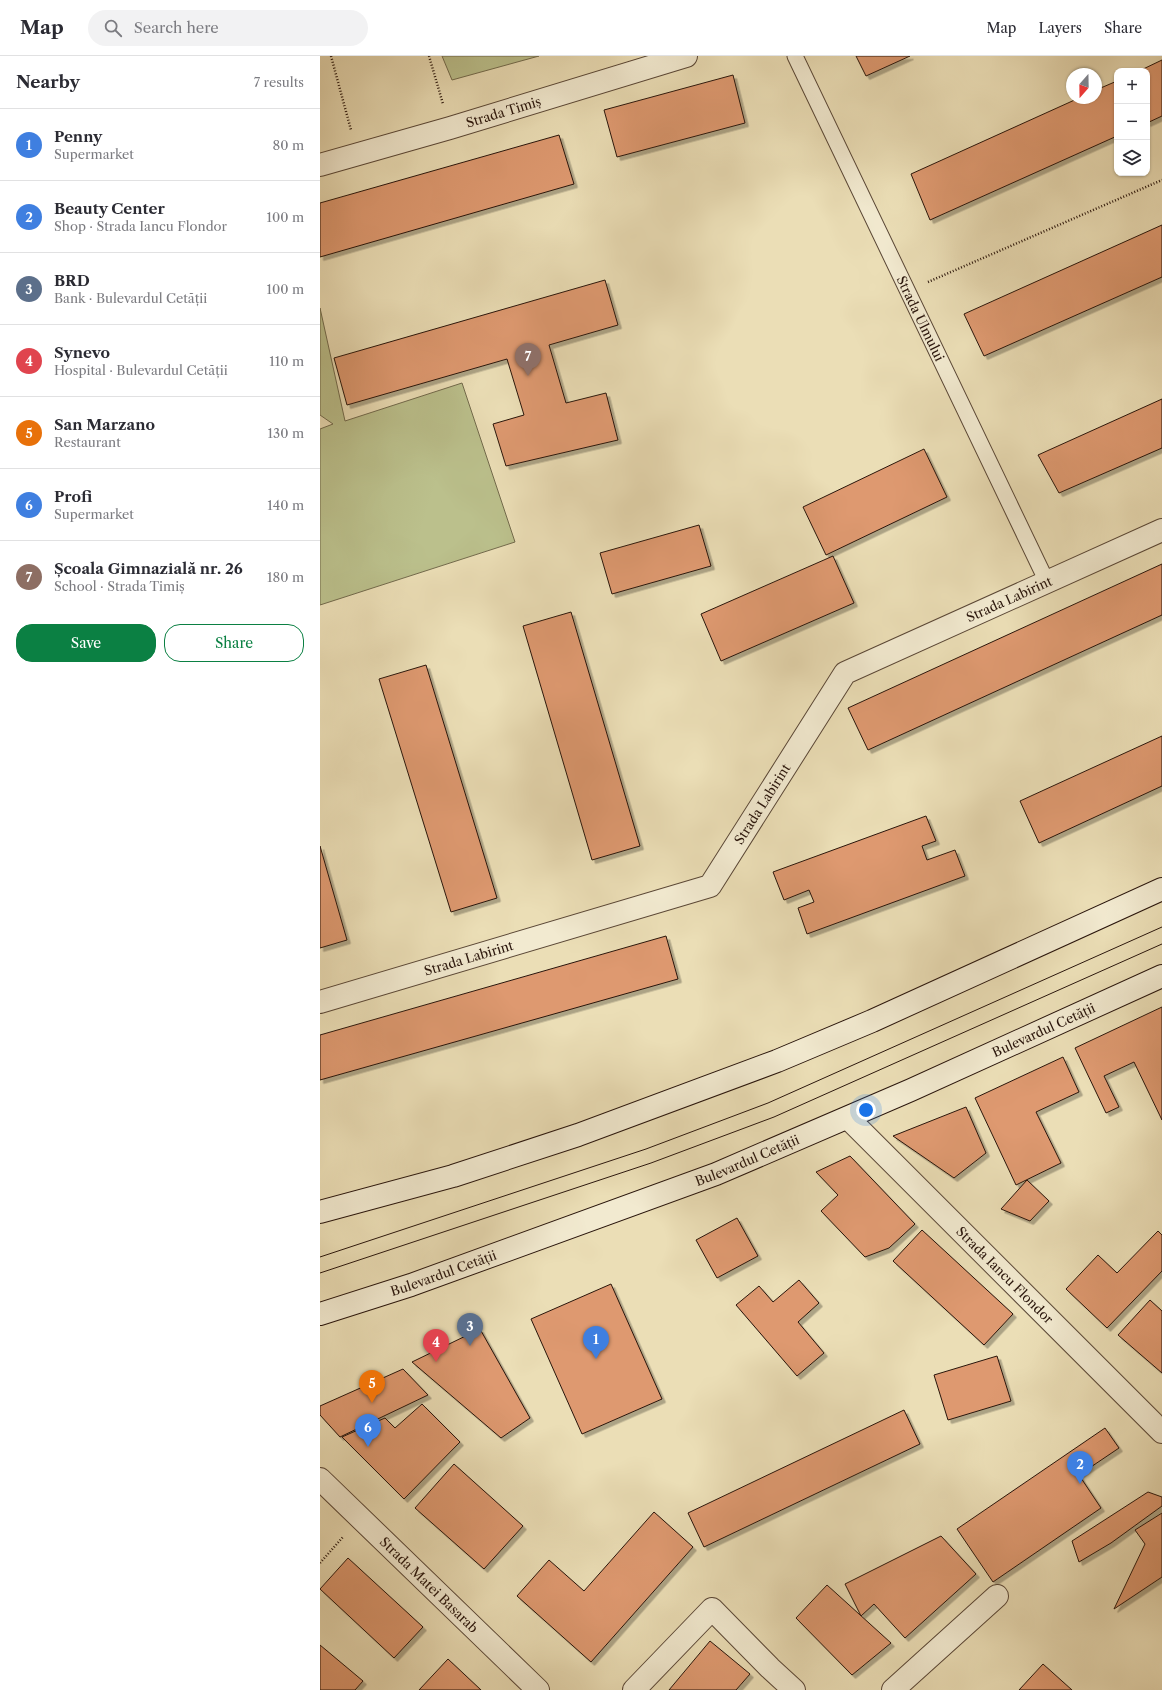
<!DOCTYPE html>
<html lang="en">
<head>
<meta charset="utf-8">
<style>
	:root { --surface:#fff; --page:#f2f2f3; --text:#2b2b33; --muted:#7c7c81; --line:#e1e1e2; --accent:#0b8043 }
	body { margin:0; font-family:"Libre Caslon Text",serif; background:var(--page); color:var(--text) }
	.controls { position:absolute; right:12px; top:12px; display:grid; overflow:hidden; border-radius:8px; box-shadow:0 1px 3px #0004 }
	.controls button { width:36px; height:36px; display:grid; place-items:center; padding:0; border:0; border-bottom:1px solid var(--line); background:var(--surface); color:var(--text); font:20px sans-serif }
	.compass { position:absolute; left:746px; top:12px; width:36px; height:36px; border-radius:50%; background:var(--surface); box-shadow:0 1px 3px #0004; rotate:200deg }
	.you { position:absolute; left:546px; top:1054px; width:14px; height:14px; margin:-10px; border:3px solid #fff; border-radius:50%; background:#1a73e8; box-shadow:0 0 0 6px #1a73e833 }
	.badge { display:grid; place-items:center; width:26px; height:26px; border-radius:50%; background:var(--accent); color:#fff; font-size:13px; font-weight:700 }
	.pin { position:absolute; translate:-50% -33px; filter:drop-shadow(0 1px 2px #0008) }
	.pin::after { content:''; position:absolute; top:21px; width:14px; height:12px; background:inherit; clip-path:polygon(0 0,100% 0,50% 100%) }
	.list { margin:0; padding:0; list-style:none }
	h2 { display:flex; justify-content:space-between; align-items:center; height:52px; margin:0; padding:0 16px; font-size:17px }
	h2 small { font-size:13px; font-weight:400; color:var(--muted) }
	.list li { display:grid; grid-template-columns:26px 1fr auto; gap:12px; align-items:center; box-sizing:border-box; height:72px; padding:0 16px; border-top:1px solid var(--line) }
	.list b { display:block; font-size:15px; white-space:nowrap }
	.list p { margin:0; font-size:13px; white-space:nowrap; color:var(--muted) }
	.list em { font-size:13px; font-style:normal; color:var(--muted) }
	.actions { display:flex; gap:8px; padding:12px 16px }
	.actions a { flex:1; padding:9px 0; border:1px solid var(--accent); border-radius:16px; text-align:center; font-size:14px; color:var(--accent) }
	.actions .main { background:var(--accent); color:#fff }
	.icon { flex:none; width:22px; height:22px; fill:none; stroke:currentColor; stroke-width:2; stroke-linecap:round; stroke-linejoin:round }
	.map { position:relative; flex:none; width:842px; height:1634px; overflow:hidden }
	header { display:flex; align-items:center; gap:24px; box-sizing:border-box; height:56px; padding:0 20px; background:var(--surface); border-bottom:1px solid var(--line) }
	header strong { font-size:19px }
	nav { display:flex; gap:22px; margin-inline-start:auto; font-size:14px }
	.search { width:280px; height:36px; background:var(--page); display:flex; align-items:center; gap:10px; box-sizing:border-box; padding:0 14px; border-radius:22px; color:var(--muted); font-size:15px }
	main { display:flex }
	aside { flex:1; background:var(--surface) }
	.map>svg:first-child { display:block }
	.green { fill:#bbc08c; stroke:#726a4c }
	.building { fill:#de996f; stroke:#29150c; filter:url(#shadow) }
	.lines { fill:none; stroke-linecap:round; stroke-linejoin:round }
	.service-casing { stroke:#5a4736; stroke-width:17 }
	.minor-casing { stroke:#5a4736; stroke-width:24 }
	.secondary-casing { stroke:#29150c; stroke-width:24 }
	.path { stroke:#29150c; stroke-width:2.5; stroke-dasharray:1 2; stroke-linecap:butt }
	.service { stroke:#f2ead0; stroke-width:15 }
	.minor { stroke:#f2ead0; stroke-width:22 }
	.secondary { stroke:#f2ead0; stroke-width:22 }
	.tram { stroke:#29150c; stroke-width:1 }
	.labels { text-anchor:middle; stroke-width:4; stroke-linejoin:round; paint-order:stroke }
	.street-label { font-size:13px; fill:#29150c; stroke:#f2ead0 }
</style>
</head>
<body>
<header>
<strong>Map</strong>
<div class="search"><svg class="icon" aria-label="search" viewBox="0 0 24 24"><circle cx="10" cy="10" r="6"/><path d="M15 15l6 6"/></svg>Search here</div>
<nav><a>Map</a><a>Layers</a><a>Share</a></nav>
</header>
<main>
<aside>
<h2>Nearby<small>7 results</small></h2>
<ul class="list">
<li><span class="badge" style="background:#3f7fe0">1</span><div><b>Penny</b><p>Supermarket</p></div><em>80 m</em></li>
<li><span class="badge" style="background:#3f7fe0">2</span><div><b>Beauty Center</b><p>Shop · Strada Iancu Flondor</p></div><em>100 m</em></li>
<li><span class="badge" style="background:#5c6f8a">3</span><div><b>BRD</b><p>Bank · Bulevardul Cetății</p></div><em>100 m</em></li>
<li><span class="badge" style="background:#e0444e">4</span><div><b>Synevo</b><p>Hospital · Bulevardul Cetății</p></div><em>110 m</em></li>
<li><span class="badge" style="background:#e8710a">5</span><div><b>San Marzano</b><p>Restaurant</p></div><em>130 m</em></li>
<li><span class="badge" style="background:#3f7fe0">6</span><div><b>Profi</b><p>Supermarket</p></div><em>140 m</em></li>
<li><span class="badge" style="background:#8d6e63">7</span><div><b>Școala Gimnazială nr. 26</b><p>School · Strada Timiș</p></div><em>180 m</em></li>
</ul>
<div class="actions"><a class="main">Save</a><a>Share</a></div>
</aside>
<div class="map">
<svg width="842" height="1634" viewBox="0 0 842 1634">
	<defs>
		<filter id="shadow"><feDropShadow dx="3.5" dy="3.5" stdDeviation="0" flood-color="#0004"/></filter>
	</defs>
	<rect width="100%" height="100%" fill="#ebdeb6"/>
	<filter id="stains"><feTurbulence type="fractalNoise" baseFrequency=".005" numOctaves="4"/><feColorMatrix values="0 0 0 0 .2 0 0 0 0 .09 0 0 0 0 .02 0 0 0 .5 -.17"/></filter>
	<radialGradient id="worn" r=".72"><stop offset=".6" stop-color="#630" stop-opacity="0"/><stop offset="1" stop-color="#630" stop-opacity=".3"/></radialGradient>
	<path class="green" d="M122,0H219L132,24Z
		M0,252L25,365L142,327L195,486L0,549V373L13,368L0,359Z"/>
	<path class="building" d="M536,0H590L546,20Z
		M842,4V60L827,67V15H819Z
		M413,19L425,67L297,101L284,54Z
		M797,25V80L610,164L591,118L759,42H776V34Z
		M239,79L254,128L0,201V147Z
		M842,169V221L664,300L644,258Z
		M285,224L298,269L229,289L246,347L286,337L298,384L186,410L173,368L204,359L187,303L27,349L14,302Z
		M842,343V392L739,437L718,399Z
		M604,393L627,441L506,499L483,451Z
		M379,469L391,510L292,538L280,497Z
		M513,500L534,547L401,605L381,558Z
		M842,508V559L548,694L528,652Z
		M251,556L320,790L272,804L203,570Z
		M106,609L177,842L131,856L59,623Z
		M842,680V730L719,787L700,745Z
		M606,760L616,785L602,790L607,804L635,794L645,820L487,878L478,852L494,846L489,834L464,844L453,816Z
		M0,790L27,884L0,892Z
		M346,880L358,923L0,1024V979Z
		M842,951V1064L814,1006L784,1020L799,1051L786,1057L755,992Z
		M743,1001L759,1036L716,1056L741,1107L696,1129L655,1042Z
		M646,1051L666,1097L634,1122L573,1080Z
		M530,1100L595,1168L569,1192L545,1201L501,1155L518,1139L496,1116Z
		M707,1124L729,1145L710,1165L681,1153Z
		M417,1162L438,1200L397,1222L376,1184Z
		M602,1174L693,1258L664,1289L573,1205Z
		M838,1175L842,1179V1215L787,1272L746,1233L778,1199L797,1217Z
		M479,1224L499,1247L478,1266L504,1297L477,1320L416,1249L439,1230L453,1246Z
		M291,1228L342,1343L262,1378L211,1263Z
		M830,1244L842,1255V1317L798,1279Z
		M160,1273L210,1362L181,1382L92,1306Z
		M677,1300L691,1345L628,1364L614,1319Z
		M83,1313L108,1339L20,1381L0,1359V1350Z
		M102,1348L140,1386L84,1443L22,1381L65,1362L75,1372Z
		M584,1354L600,1388L384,1491L368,1457Z
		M785,1372L799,1392L759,1419L781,1452L673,1526L637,1473Z
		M134,1408L203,1470L164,1513L95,1452Z
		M828,1436L842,1441V1450L791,1487L759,1506L752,1485Z
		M334,1456L373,1491L271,1606L197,1540L229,1504L264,1535Z
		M842,1457V1521L794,1553L825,1488L815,1474Z
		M621,1480L656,1518L585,1582L554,1548L541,1560L525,1528Z
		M28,1502L103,1571L74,1602L0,1533Z
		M507,1529L571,1587L532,1619L476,1562Z
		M390,1585L430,1618L416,1634H349Z
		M0,1589L43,1625L35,1634H0Z
		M128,1603L161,1634H99Z
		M723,1608L752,1634H699Z"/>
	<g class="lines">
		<defs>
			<g id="service">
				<path id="s1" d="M475,0L727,526"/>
			</g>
			<g id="minor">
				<path id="s2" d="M0,109L130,72L366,0"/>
				<path id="s3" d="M0,946L390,830L525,617L842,474"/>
				<path id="s4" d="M528,1062L842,1376"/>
				<path id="s5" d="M0,1423L218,1634"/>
				<path d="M314,1634L392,1553L450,1612L474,1634"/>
				<path d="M573,1634L677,1540"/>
			</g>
			<g id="secondary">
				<path d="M0,1156L133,1120L258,1079L457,1005L552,965L842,833"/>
				<path id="s6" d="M0,1258L91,1229L396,1118L591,1034L842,920"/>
			</g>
		</defs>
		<use href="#service" class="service-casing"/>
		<use href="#minor" class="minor-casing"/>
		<use href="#secondary" class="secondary-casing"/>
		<path class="path" d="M11,0L31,74
			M109,0L123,48
			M608,226L842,124
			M0,1507L23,1481"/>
		<use href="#service" class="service"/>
		<use href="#minor" class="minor"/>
		<use href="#secondary" class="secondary"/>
		<path class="tram" d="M0,1201L326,1093L448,1047L842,871
			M0,1217L331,1107L454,1061L842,888"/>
	</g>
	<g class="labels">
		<g class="street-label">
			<text dy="5" stroke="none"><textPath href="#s2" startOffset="191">Strada Timiș</textPath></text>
			<text dy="5" stroke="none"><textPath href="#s1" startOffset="291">Strada Ulmului</textPath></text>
			<text dy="5" stroke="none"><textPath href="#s3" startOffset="839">Strada Labirint</textPath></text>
			<text dy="5" stroke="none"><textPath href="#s3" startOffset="504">Strada Labirint</textPath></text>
			<text dy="5" stroke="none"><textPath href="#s3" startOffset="155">Strada Labirint</textPath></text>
			<text dy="5" stroke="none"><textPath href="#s6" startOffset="778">Bulevardul Cetății</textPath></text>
			<text dy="5" stroke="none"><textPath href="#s6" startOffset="454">Bulevardul Cetății</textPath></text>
			<text dy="5" stroke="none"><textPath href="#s6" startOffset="130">Bulevardul Cetății</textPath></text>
			<text dy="5" stroke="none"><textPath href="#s4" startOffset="222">Strada Iancu Flondor</textPath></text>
			<text dy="5" stroke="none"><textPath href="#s5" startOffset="152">Strada Matei Basarab</textPath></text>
		</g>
	</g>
	<rect width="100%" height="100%" filter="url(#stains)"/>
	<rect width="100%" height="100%" fill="url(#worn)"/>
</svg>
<div class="controls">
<button>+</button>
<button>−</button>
<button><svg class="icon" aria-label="layers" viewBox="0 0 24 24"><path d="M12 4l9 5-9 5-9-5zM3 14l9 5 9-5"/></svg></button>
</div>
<svg class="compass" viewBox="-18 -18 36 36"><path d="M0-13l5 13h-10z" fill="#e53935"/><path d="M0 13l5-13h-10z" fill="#7c7c81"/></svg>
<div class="you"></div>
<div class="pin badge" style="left:276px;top:1303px;background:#3f7fe0">1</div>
<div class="pin badge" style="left:760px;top:1428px;background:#3f7fe0">2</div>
<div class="pin badge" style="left:150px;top:1290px;background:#5c6f8a">3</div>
<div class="pin badge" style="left:116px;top:1306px;background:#e0444e">4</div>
<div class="pin badge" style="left:52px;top:1347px;background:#e8710a">5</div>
<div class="pin badge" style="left:48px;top:1391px;background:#3f7fe0">6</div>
<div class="pin badge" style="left:208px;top:320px;background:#8d6e63">7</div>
</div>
</main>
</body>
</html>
